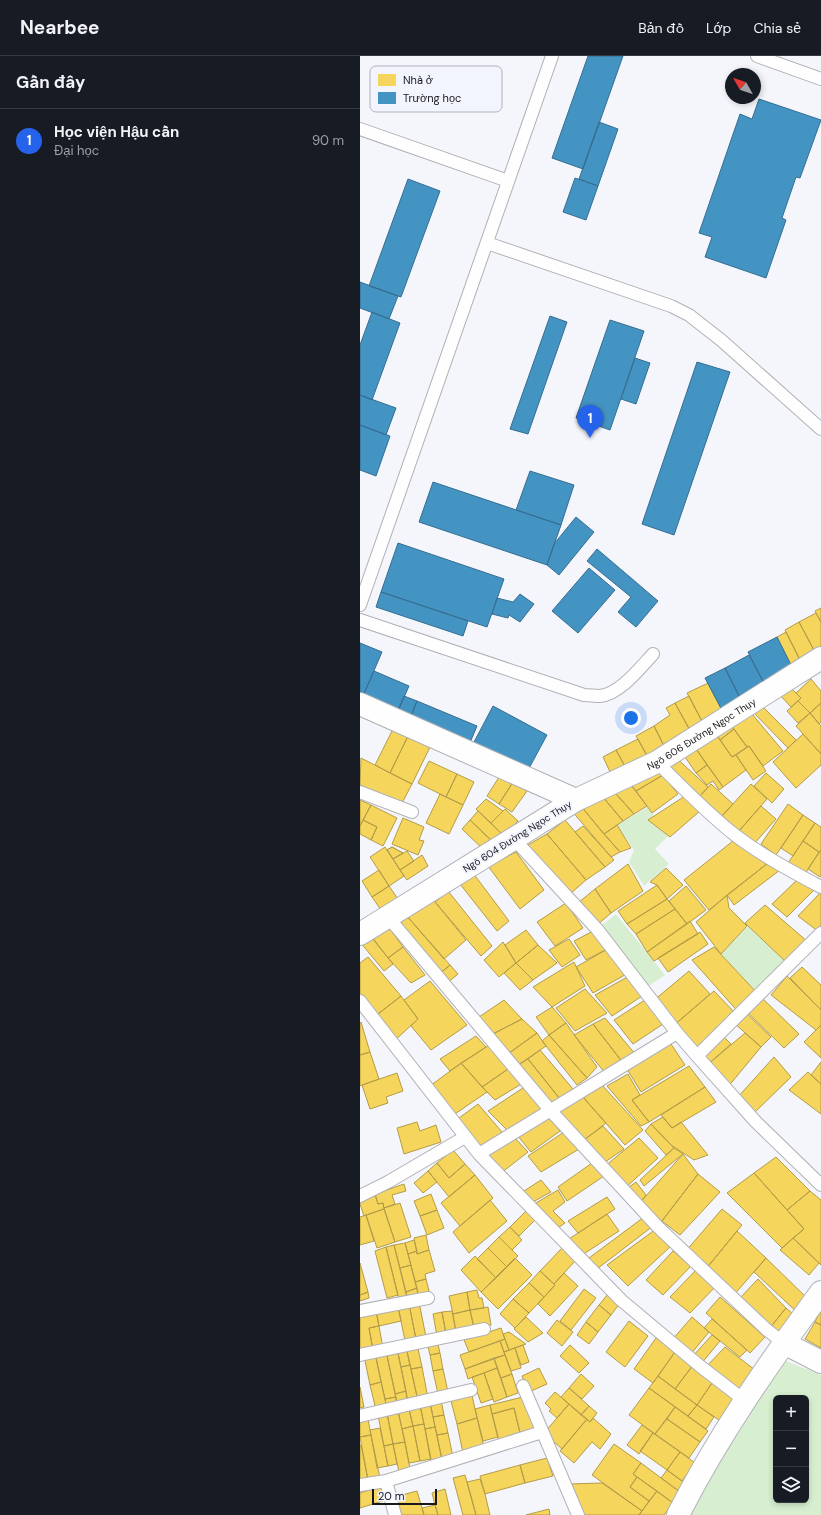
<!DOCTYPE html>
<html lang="vi">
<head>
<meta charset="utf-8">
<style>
	:root { --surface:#171b24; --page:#20242c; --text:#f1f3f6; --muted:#9ea1a6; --line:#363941; --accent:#2563eb }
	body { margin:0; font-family:"DM Sans",sans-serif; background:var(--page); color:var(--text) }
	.controls { position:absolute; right:12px; bottom:12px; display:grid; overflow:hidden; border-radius:6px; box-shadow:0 2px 6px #0003 }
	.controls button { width:36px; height:36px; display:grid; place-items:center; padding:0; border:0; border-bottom:1px solid var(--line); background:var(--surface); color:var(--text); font:20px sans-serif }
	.compass { position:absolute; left:365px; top:12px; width:36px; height:36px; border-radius:50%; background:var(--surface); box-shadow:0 2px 6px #0003; rotate:310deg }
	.scale { position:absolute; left:12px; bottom:10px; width:65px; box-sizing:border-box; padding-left:4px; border:2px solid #17181b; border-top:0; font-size:11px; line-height:14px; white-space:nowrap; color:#17181b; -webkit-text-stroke:3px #f2f5fe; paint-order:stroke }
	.you { position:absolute; left:271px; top:662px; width:14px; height:14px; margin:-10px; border:3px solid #fff; border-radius:50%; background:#1a73e8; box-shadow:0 0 0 6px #1a73e833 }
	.badge { display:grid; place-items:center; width:26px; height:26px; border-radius:50%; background:var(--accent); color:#fff; font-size:13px; font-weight:700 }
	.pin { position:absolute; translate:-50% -33px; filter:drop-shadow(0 1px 2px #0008) }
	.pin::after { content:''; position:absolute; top:21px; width:14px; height:12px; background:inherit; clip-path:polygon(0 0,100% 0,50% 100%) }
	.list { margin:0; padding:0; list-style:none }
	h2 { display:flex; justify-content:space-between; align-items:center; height:52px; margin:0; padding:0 16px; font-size:17px }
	h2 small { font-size:13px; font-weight:400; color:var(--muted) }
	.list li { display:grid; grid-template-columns:26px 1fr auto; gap:12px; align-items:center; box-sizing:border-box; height:64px; padding:0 16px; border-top:1px solid var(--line) }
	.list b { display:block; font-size:15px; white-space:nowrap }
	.list p { margin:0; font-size:13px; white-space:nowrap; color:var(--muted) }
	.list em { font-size:13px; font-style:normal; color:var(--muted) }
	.icon { flex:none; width:22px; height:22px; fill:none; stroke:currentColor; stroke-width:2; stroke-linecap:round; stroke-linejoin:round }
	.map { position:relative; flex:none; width:461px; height:1459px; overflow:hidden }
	header { display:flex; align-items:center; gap:24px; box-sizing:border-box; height:56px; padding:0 20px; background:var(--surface); border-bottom:1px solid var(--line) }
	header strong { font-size:19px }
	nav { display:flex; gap:22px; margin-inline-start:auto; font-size:14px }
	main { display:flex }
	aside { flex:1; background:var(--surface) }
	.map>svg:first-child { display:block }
	.green { fill:#d7efd0; fill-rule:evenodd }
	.homes { fill:#f6d55c; stroke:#b39c48 }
	.schools { fill:#4393c3; stroke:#366e91 }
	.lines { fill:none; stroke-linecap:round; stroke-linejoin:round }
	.service-casing { stroke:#b0b1b5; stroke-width:14 }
	.minor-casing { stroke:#b0b1b5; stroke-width:24 }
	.service { stroke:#fefefe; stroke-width:12 }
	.minor { stroke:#fefefe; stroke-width:22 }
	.labels { text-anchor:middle; stroke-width:4; stroke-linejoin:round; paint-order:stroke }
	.street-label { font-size:10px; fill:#17181b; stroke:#f2f5fe }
	.key { fill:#f2f5fe; stroke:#b0b3ba; stroke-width:1 }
	.key-label { font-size:11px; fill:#17181b }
</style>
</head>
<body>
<header>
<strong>Nearbee</strong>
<nav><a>Bản đồ</a><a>Lớp</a><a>Chia sẻ</a></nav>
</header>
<main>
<aside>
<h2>Gần đây<small></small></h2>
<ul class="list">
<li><span class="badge">1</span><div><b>Học viện Hậu cần</b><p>Đại học</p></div><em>90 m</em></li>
</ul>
</aside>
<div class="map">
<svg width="461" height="1459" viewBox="0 0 461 1459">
	<rect width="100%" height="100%" fill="#f5f6fb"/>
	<path class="green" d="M288,751L294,760L288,764L308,780L295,793L309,808L284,830L269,806L274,794L257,769Z
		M256,858L305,919L284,933L237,873Z
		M388,870L426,906L396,935L361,898Z
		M416,1301L461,1319V1459H329ZM416,1342H446V1444H416Z"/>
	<path class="homes" d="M461,552V566L455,555Z
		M456,557L461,566V595L456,598L439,566Z
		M439,566L456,598L441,606L425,574Z
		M426,576L441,606L432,611L417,581Z
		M451,623L461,635V647L450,657L438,645L441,642L436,637Z
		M348,627L364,658L344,669L327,637Z
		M428,629L441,642L431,651L419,638Z
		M329,640L346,673L333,680L315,647Z
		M397,645L436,684L428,692L390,653Z
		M438,645L450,657L438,667L427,655Z
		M315,647L333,680L306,694L294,670L310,659L306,652Z
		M461,647V666L459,668L450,657Z
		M387,652L423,695L403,710L389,690L387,691L368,665Z
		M450,657L461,670V698L436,670Z
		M368,665L374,673L360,684L354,676Z
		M35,669L50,676L30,717L15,709Z
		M294,670L306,694L289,703L276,680Z
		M352,672L372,701L376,699L386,714L363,731L332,687Z
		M374,673L387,691L372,701L360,684Z
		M50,676L72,687L52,728L30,717Z
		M443,678L461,698V709L436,732L413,706Z
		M278,683L289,703L267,714L256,694Z
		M334,690L347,709L336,717L323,698Z
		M389,690L406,715L393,724L376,699Z
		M256,694L267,714L253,722L243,701Z
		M313,699L348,731L339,741L304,709Z
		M1,702L52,728L41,749L0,729Z
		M69,705L97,718L86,741L58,727Z
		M295,707L303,719L276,735L265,721Z
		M347,709L363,731L359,734L353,725L347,729L336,717Z
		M406,717L424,733L412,747L394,730Z
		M97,718L114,726L103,749L86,741Z
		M141,718L153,726L139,748L127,740Z
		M303,719L318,738L292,757L276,735Z
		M265,721L287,750L274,758L248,729Z
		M153,726L167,735L152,756L139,748Z
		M351,728L373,748L361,761L339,741Z
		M391,728L407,743L378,776L361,761Z
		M248,729L274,758L263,765L237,734Z
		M237,734L263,765L244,778L216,744Z
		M80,738L103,749L89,778L66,767Z
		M325,740L341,754L310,781L288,764Z
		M126,743L143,755L131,767L116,753Z
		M0,744L11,749L0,770Z
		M428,748L443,759L416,799L401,788Z
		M11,749L37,762L23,790L11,784L17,771L3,764Z
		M220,749L244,778L260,796L251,801L211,754Z
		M401,750L416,763L393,789L378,776Z
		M145,753L158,765L144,780L131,767Z
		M118,755L144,780L136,789L110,764Z
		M443,759L455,767L433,800L421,792Z
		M43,762L64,771L59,784L64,785L58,799L32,788Z
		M3,764L17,771L11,784L0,778V770Z
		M110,764L136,789L128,798L102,773Z
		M205,764L245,811L226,824L187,778Z
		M455,767L461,771V794L459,796L443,785Z
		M257,769L271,792L260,796L244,778Z
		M223,770L254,804L245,811L215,776Z
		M187,778L226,824L210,838L166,790Z
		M378,781L408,807L349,854L324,824Z
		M443,785L459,796L445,818L428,807Z
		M25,791L44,820L29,830L10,801Z
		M32,791L43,797L33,803L27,794Z
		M32,791L43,797L33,803L27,794Z
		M461,794V820L460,821L448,813Z
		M47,795L54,805L40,814L33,803Z
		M156,796L184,834L160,853L128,810Z
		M62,799L68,810L47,824L40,814Z
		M408,807L420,814L374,849L367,839Z
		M268,808L283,835L251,857L235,833Z
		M306,812L323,829L307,843L297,829L290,826Z
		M19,814L29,830L12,841L2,825Z
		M113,817L149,865L137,875L100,828Z
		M437,824L455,833L427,861L412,848Z
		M297,829L307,843L267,868L258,855Z
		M29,830L38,843L21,854L12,841Z
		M326,830L346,854L327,868L309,845Z
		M235,833L251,857L236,870L218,847Z
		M88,835L132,890L121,900L75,846Z
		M461,836V874L459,876L438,860Z
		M367,839L369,852L387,870L361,898L336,866Z
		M72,842L106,884L84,903L46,859Z
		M307,843L315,853L276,878L267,868Z
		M206,847L223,872L195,890L177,866Z
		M405,849L448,886L426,906L385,867Z
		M315,853L327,868L287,896L276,878Z
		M46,859L90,909L78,919L34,868Z
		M330,865L338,878L294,905L287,896Z
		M28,870L43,891L28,902L12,881Z
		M237,873L251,891L226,904L214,885Z
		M166,874L178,889L156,907L145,889Z
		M340,876L348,888L308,916L298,902Z
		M8,877L33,908L24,915L0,886Z
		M209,883L220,899L202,911L189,894Z
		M143,886L156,907L139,921L124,904Z
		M178,889L197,907L173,924L156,907Z
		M43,891L65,919L51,927L28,902Z
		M251,891L270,916L233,937L216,911Z
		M354,891L399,939L380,958L332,904Z
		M8,901L41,940L13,962L0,945V907Z
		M214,906L225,930L192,951L173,931Z
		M156,907L173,924L160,934L144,917Z
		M90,909L98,918L86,928L78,919Z
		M442,911L461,929V951L460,953L430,922Z
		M329,915L350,938L312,971L293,945Z
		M271,919L285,938L252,960L235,939Z
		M427,920L461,954V969L456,974L411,939Z
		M70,925L107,969L71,994L51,970L58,963L44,944Z
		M225,933L247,957L215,975L196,952Z
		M354,935L378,960L337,1000L312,971Z
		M41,940L58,963L32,987L13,962Z
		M400,940L439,978L424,992L385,954Z
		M288,942L306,966L273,988L254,964Z
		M144,944L162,963L129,980L116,963Z
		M192,951L206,967L189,979L176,961Z
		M384,955L411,981L401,991L373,966Z
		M245,962L276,999L263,1007L233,968Z
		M162,963L177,977L145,1000L129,980Z
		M1,966L10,996L0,999V967Z
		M206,967L237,1011L227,1022L189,979Z
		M233,968L263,1007L246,1018L214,979Z
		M461,969V1002L444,986Z
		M177,977L186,990L155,1011L145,1000Z
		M385,977L401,991L367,1032L346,1010Z
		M361,978L371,988L346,1010L337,1001Z
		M189,979L227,1022L217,1029L182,985Z
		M116,980L126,991L90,1015L80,1003Z
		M131,988L151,1011L122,1031L101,1007Z
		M311,988L325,1009L281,1036L267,1013Z
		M180,994L213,1033L200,1043L168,1003Z
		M10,996L19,1023L0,1030V999Z
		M414,1001L431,1021L392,1059L377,1042Z
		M168,1003L200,1043L188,1049L155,1011Z
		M461,1006V1028L451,1019Z
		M101,1007L127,1036L92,1060L70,1030Z
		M329,1010L345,1031L289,1066L272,1044Z
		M151,1011L163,1027L135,1044L122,1031Z
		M448,1016L461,1028V1058L429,1034Z
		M37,1017L43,1035L26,1041L28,1047L10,1053L2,1029Z
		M268,1018L280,1039L272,1044L289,1066L281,1070L247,1030Z
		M242,1029L283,1074L265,1089L222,1040Z
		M166,1030L186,1052L148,1075L128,1055Z
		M345,1031L356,1046L312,1072L301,1059Z
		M222,1040L246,1067L224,1084L197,1055Z
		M118,1048L142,1076L118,1095L95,1065Z
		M188,1059L200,1075L171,1096L157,1079Z
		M303,1061L312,1072L321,1066L348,1099L334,1104L311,1089L291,1068Z
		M57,1066L60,1075L76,1069L81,1086L44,1098L37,1072Z
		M291,1068L314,1092L306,1099L285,1075Z
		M243,1070L264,1093L245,1106L224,1084Z
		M204,1076L219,1093L181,1116L168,1100Z
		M154,1081L168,1096L141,1117L124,1099Z
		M279,1082L298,1102L264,1133L244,1111Z
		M314,1092L323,1098L284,1130L280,1124Z
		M93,1094L105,1108L89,1122L77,1107Z
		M323,1098L338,1118L298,1170L278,1149Z
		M416,1101L450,1135L427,1154L394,1117Z
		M77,1107L89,1122L105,1108L115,1119L89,1141L68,1115Z
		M232,1107L244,1120L207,1145L198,1131Z
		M68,1115L77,1126L63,1137L54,1127Z
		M394,1117L444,1173L422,1192L367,1137Z
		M338,1118L360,1136L320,1179L302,1165Z
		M115,1119L133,1142L100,1170L81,1147Z
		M181,1124L191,1136L171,1147L161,1137Z
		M276,1126L286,1139L278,1149L265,1134Z
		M44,1128L46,1135L32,1139L35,1148L24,1152L23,1147L18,1148L15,1138Z
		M198,1134L205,1146L193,1155L205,1167L195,1174L171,1150Z
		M450,1135L461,1144V1209L433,1182L444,1173L427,1154Z
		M15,1138L18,1148L23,1147L24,1153L4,1160L0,1148V1142Z
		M71,1138L77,1154L60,1160L54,1145Z
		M247,1141L255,1153L218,1177L208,1165Z
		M130,1144L147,1165L109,1197L93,1176Z
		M40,1147L51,1181L35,1186L24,1152Z
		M24,1153L35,1186L17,1192L6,1159Z
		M362,1153L382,1169L345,1214L325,1196Z
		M77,1154L84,1172L67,1179L60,1160Z
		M166,1155L175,1164L159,1180L150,1171Z
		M247,1158L259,1175L222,1199L209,1183Z
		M6,1159L14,1185L0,1189V1161Z
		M284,1161L293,1170L237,1213L229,1202Z
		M150,1171L162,1184L152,1194L139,1181Z
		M296,1173L312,1189L268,1230L247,1209Z
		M377,1175L406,1202L373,1240L345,1214Z
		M66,1179L69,1194L57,1198L54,1182Z
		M139,1181L158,1200L147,1211L128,1192Z
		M433,1182L459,1207L449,1219L420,1194Z
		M54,1184L57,1195L48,1198L45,1187Z
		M45,1187L51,1209L40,1212L34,1189Z
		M34,1189L47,1242L39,1244L26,1191Z
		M26,1191L38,1239L27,1242L15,1195Z
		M203,1191L216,1204L194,1228L180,1215Z
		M128,1192L147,1211L136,1222L117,1203Z
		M69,1194L75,1215L65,1218L66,1223L55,1226L48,1198L57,1195V1198Z
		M313,1195L331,1210L303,1239L286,1224Z
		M115,1200L136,1222L121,1236L101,1214Z
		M155,1202L172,1219L138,1253L121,1236Z
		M406,1202L450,1245L440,1259L394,1216Z
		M0,1207L8,1236L0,1239Z
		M51,1209L57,1232L46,1236L40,1212Z
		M338,1212L357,1229L330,1257L310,1241Z
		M180,1215L195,1229L184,1241L169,1227Z
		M204,1217L218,1230L190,1260L178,1248L195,1229L194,1228Z
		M66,1223L70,1239L59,1242L55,1226Z
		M398,1223L426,1252L409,1273L378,1244Z
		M169,1227L184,1241L169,1257L153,1243Z
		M57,1232L59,1242L48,1245L46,1236Z
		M224,1233L236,1242L211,1274L200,1265Z
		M117,1234L119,1242H122L124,1252L110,1254L107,1236Z
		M8,1236L9,1242L0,1245V1239Z
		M107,1236L110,1254L93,1258L89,1240Z
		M248,1238L260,1247L251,1259L239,1249Z
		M360,1241L405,1281L390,1297L346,1257Z
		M153,1243L169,1257L155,1272L140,1258Z
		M59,1246L66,1281L56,1283L49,1248Z
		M49,1248L56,1283L45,1285L38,1250Z
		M239,1249L251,1259L238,1276L226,1266Z
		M38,1250L41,1265L19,1270L16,1255Z
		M128,1251L131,1269L114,1272L110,1254Z
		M426,1252L439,1263L424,1286L409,1273Z
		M110,1254L114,1272L96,1276L93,1258Z
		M461,1254V1269L455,1266Z
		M16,1255L19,1270L9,1272L13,1294L0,1297V1258Z
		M92,1255L96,1276L86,1278L82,1256Z
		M82,1256L86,1278L77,1280L73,1258Z
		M166,1261L183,1277L168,1286L154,1273Z
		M332,1261L349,1276L330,1299L312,1284Z
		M352,1263L387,1294L380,1301L344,1272Z
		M197,1264L213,1276L202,1290L187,1277Z
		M269,1265L288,1280L265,1311L246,1296Z
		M226,1266L238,1276L229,1288L217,1279Z
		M455,1266L461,1269V1292L445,1283Z
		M19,1270L23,1292L13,1294L9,1272Z
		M141,1272L145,1283L109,1296L104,1284Z
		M149,1276L166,1288L149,1294L143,1278Z
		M352,1279L360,1285L341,1308L332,1301Z
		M296,1282L315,1296L293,1327L274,1313Z
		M145,1283L149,1294L144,1296L140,1285Z
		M77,1284L80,1297L70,1299L67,1286Z
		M140,1285L145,1299L105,1313L100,1299Z
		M57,1288L62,1311L51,1313L46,1291Z
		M163,1289L169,1306L161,1309L155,1292Z
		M210,1289L229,1307L219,1317L200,1300Z
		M46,1291L50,1309L41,1311L37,1293Z
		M365,1291L399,1317L382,1340L346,1311Z
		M155,1292L161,1312L151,1315L144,1296Z
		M37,1293L46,1335L35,1338L26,1295Z
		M26,1295L36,1341L25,1343L15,1297Z
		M315,1296L333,1309L315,1333L298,1320Z
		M15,1297L21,1326L10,1329L4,1300Z
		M80,1297L83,1313L73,1315L70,1299Z
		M145,1299L152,1318L141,1322L134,1302Z
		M134,1302L137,1312L108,1323L105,1313Z
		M50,1309L58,1345L48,1347L41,1311Z
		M333,1309L354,1324L337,1349L315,1333Z
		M62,1311L68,1342L58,1345L51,1313Z
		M137,1312L147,1341L134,1346L124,1317Z
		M179,1312L187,1328L169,1336L162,1320Z
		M83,1313L88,1336L78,1338L73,1315Z
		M124,1317L133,1343L121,1347L112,1321Z
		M152,1318L158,1337L147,1341L141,1322Z
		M221,1318L234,1330L222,1343L209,1332Z
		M298,1320L337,1349L328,1360L289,1332Z
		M354,1324L379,1342L362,1366L337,1349Z
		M21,1326L27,1352L16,1354L10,1329Z
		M0,1331L4,1351L0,1352Z
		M209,1332L229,1350L221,1359L201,1341Z
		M289,1332L315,1351L295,1378L269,1359Z
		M46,1335L48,1347L37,1349L35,1338Z
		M111,1335L117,1362L97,1368L90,1341Z
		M195,1336L209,1348L197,1362L189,1355L191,1353L185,1347Z
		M167,1340L176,1378L161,1381L154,1352L132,1358L130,1349Z
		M36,1341L37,1349L27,1352L25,1343Z
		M81,1344L84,1359L73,1361L70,1346Z
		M70,1346L75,1371L65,1373L60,1348Z
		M209,1348L227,1363L202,1393L184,1377Z
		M130,1349L138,1381L123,1385L115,1353Z
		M337,1349L354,1361L346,1373L328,1360Z
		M60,1350L64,1368L53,1370L49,1353Z
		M229,1350L237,1357L230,1366L221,1359Z
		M315,1351L348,1375L340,1386L307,1363Z
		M154,1352L161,1381L139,1386L132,1358Z
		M49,1353L53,1370L42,1373L38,1355Z
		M38,1355L45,1386L33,1388L27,1357Z
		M27,1357L33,1388L24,1390L18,1359Z
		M84,1359L88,1377L77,1379L73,1361Z
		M117,1362L124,1391L103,1397L97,1368Z
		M233,1362L251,1378L240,1393L232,1386L214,1407L200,1395L227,1363L230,1366Z
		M8,1363L11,1379L0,1381V1365Z
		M307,1363L340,1386L329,1402L295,1378Z
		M64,1368L71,1403L60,1405L53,1370Z
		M282,1369L293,1377L279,1398L267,1389Z
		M53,1370L60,1405L49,1407L42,1373Z
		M75,1371L82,1404L71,1406L65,1373Z
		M20,1372L28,1410L17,1412L10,1374Z
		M88,1377L93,1401L82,1404L77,1379Z
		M293,1377L320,1396L307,1414L280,1395Z
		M11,1379L20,1422L8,1424L0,1381Z
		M45,1386L50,1413L39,1416L33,1388Z
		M33,1388L37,1408L28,1410L24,1390Z
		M254,1388L281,1407L273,1418L277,1421L270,1431L289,1445L282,1455L232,1419Z
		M0,1389H1L8,1424L0,1426Z
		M320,1396L335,1407L322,1425L307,1414Z
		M187,1402L193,1420L165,1427L160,1409Z
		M281,1407L320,1436L313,1447L273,1418Z
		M160,1409L165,1427L125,1438L120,1420Z
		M307,1414L326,1428L320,1436L301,1422Z
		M105,1419L107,1426L116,1459H103L93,1422Z
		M277,1421L297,1435L289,1445L270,1431Z
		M120,1423L125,1438L130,1459H116L107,1426Z
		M242,1427L282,1455L279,1459H222L209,1428Z
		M22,1430L26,1444L0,1452V1437Z
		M85,1433L91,1459H78L75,1449L72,1437Z
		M57,1435L64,1459H39L34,1441Z
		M297,1435L313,1447L304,1459H279Z
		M75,1449L78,1459H64L62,1452Z
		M189,1453L190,1459H166Z"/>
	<path class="schools" d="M228,0H263L223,113L192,102Z
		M399,43L461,64L440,122L436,121L422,162L426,164L406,222L345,201L352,181L339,177L380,58L392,63Z
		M239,66L258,73L238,130L219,123Z
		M215,122L238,130L226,164L203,156Z
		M48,123L80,135L41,241L9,230Z
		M0,226L38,240L29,263L0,252Z
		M12,256L40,267L12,344L0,339V289Z
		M190,260L207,266L168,378L150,373Z
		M250,264L284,275L250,374L216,362Z
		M275,302L290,307L276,348L261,343Z
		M337,306L370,316L314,479L282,468Z
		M0,339L36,352L26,379L0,369Z
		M0,369L30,380L16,420L0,414Z
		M170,415L214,429L201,469L156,454Z
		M73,426L201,469L187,509L59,466Z
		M216,461L234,476L199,519L187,509L194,488Z
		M38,487L144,523L127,571L21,536Z
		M237,493L298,545L276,571L258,556L271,541L227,505Z
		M229,512L255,534L218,577L192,555Z
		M21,536L108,565L103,580L16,551Z
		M160,538L174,548L160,566L149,559L148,562L132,558L137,542L153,546Z
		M417,581L434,615L406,631L388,596Z
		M0,587L22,596L3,640L0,639Z
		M389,599L406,631L381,644L365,612Z
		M365,612L381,644L364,658L345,622Z
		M14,615L49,630L38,655L3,640Z
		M44,640L57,645L49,665L36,659Z
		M57,645L117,670L109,689L49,665Z
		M133,650L187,679L167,716L113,688Z"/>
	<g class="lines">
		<defs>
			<path id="service" d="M397,0L461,23
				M0,73L148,125
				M127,187L311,250L329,259L361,284L461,373
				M0,549L192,0
				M0,564L224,639C229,639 235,640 240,640C260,638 280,612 293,598
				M297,706C322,731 347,757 375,779C401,799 431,815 461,831
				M0,736L52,756
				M154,783L237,873L317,977L337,1000L396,1066L461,1129
				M28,861L190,1054L298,1171L407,1274L424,1287
				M0,945L119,1098L261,1244L340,1310L384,1344
				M337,1000L461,877
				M119,1098L317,977
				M0,1140L28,1126L105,1081
				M0,1255L68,1242
				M0,1299L124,1273
				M163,1330L218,1459
				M0,1360L111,1334
				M26,1425L35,1459
				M0,1429L26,1425L182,1376"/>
			<g id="minor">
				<path d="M0,648L216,744L0,878"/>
				<path id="s1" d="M216,744L297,706L461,602"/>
				<path d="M424,1287L461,1306"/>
				<path d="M318,1459C358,1380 409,1307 461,1236"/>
			</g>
		</defs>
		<use href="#service" class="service-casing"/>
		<use href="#minor" class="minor-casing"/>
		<use href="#service" class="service"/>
		<use href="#minor" class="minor"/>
	</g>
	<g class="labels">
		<g class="street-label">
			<text dy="4" stroke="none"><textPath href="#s1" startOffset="142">Ngõ 606 Đường Ngọc Thụy</textPath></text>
			<text transform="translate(157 780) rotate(-32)" y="4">Ngõ 604 Đường Ngọc Thụy</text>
		</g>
	</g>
	<rect x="10" y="10" width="132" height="46" rx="6" class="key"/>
	<rect x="18" y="18" width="18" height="12" fill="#f6d55c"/>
	<rect x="18" y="36" width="18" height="12" fill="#4393c3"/>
	<g class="key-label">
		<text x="43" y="28">Nhà ở</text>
		<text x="43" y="46">Trường học</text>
	</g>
</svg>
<div class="controls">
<button>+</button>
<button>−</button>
<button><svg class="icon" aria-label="layers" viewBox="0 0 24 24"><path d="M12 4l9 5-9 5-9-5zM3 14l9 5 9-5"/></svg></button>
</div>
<svg class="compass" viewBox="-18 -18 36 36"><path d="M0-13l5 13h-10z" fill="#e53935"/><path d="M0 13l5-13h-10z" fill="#9ea1a6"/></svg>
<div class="scale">20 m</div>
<div class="you"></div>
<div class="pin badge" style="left:230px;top:382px">1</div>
</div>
</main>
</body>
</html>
